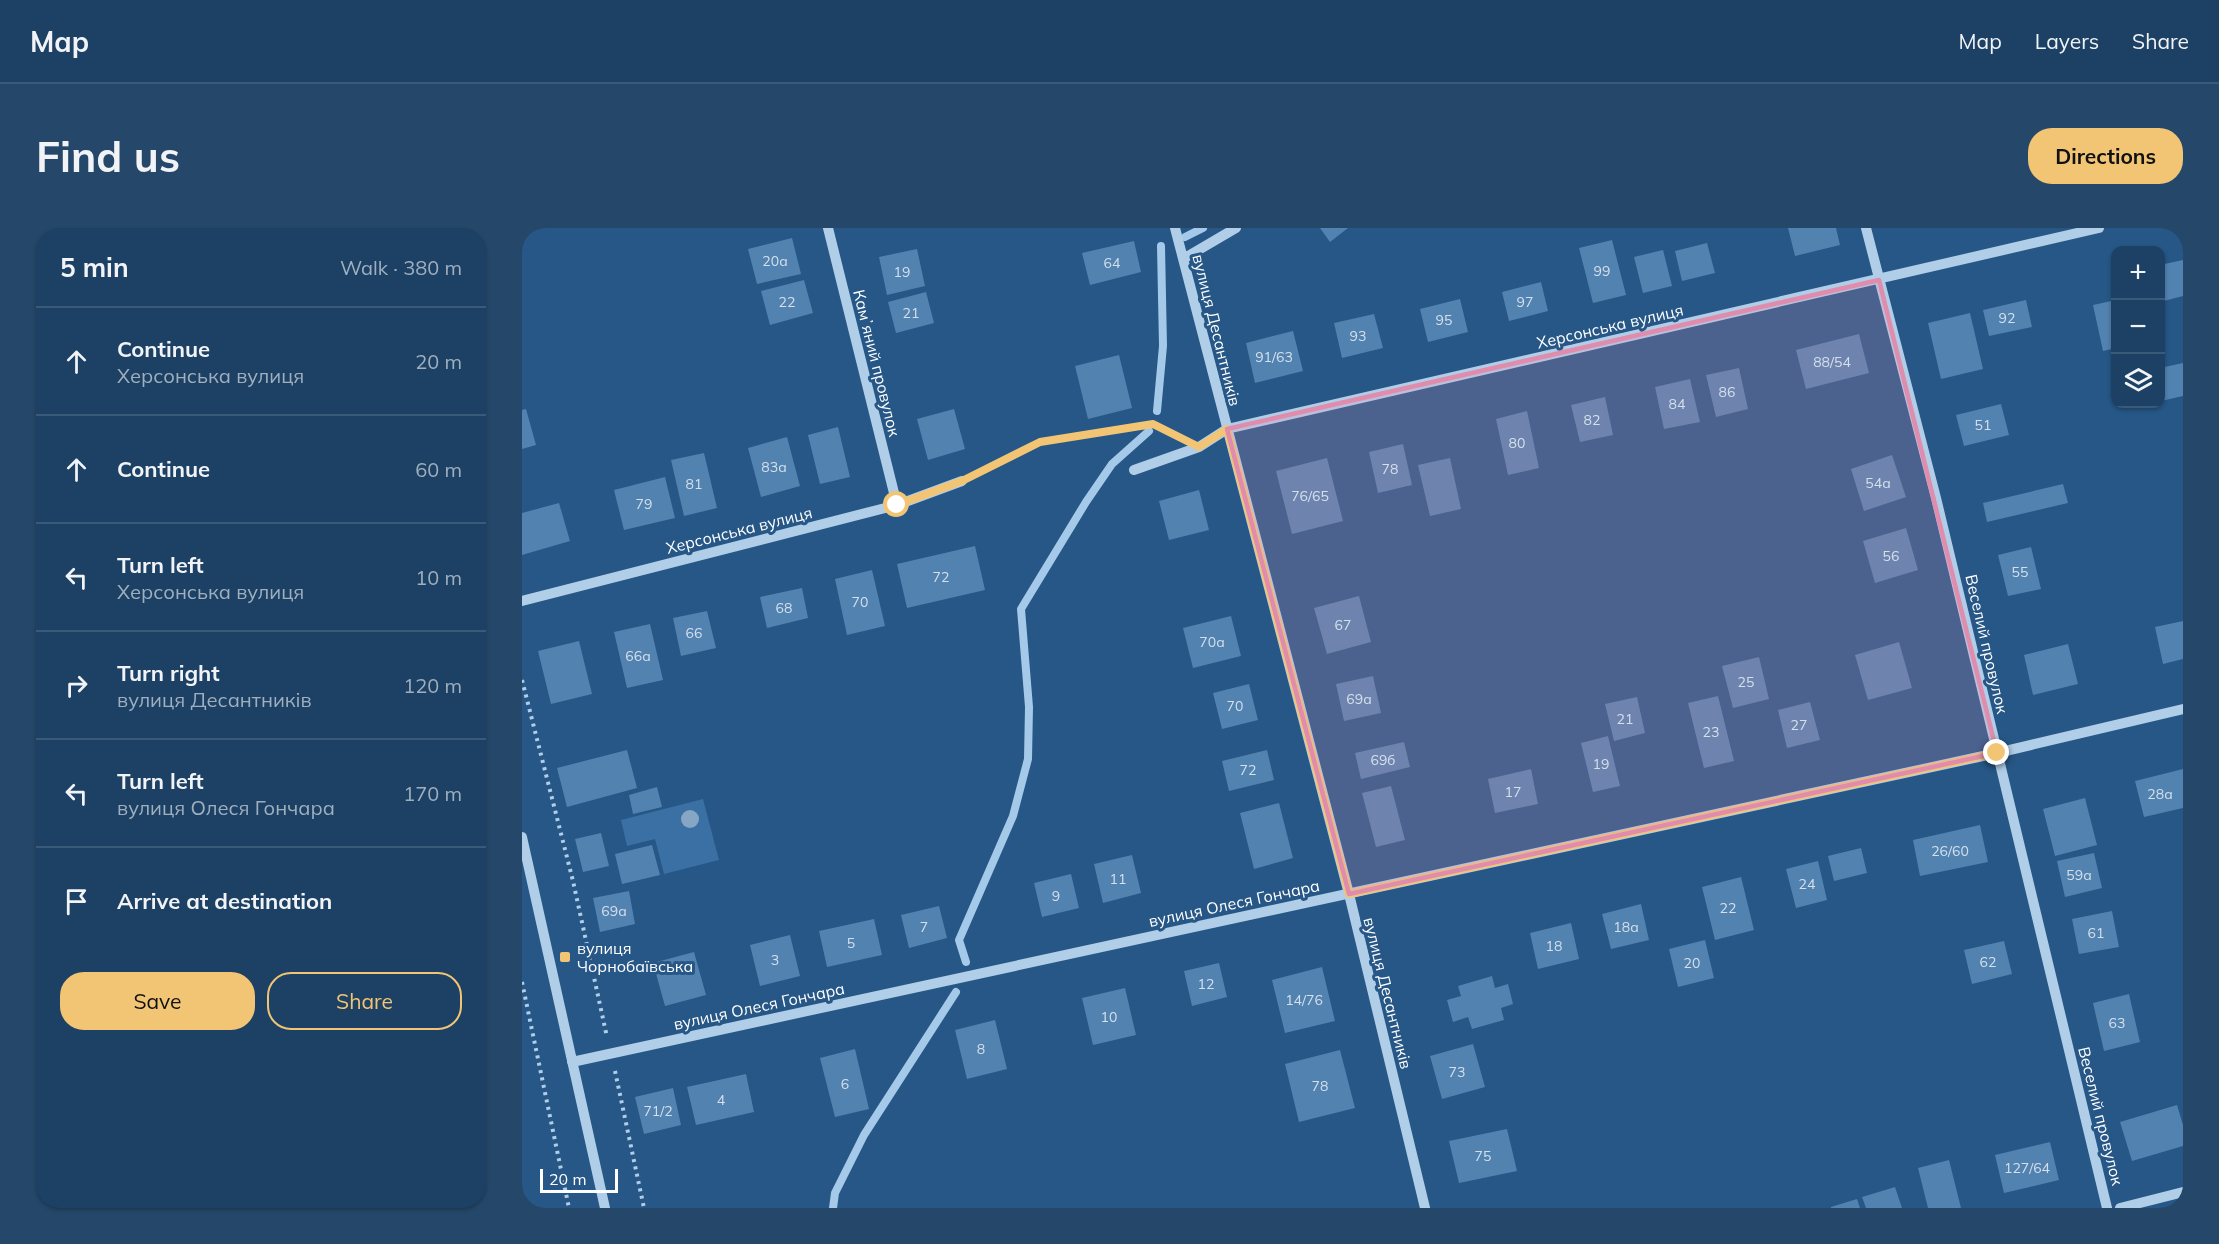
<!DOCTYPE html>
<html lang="en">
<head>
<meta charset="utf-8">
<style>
	:root { --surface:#1c4164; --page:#25486a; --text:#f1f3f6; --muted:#a0afbf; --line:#3a5a78; --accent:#f2c575 }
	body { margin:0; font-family:Mulish,sans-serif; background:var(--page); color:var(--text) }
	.controls { position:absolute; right:18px; top:18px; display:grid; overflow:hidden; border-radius:12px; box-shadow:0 2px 4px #0004 }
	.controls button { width:54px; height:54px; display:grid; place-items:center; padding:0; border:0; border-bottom:2px solid var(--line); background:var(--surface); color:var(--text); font:30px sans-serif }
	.scale { position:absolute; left:18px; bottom:15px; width:78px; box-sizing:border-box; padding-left:6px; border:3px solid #fff; border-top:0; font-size:16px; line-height:21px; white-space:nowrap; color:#fff; -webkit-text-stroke:4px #265786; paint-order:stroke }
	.stop { position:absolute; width:18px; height:18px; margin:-14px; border:4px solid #f2c575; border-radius:50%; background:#fff }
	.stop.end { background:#f2c575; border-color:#fff; box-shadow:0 2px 6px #0008 }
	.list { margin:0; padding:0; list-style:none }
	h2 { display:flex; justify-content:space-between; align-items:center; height:78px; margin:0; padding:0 24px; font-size:26px }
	h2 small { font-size:20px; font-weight:400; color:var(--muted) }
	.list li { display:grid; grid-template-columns:39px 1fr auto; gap:18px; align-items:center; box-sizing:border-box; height:108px; padding:0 24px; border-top:2px solid var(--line) }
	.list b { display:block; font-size:22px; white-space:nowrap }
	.list p { margin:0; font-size:20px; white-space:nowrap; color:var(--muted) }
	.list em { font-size:20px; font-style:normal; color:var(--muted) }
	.actions { display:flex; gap:12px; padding:18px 24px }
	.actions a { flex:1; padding:14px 0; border:2px solid var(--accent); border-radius:24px; text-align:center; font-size:21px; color:var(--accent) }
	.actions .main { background:var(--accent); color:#111 }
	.icon { flex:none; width:33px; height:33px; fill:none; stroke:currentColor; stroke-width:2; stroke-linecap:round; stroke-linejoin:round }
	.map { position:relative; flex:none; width:1661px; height:980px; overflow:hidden; border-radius:24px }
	header { display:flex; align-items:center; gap:36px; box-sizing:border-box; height:84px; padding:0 30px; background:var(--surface); border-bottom:2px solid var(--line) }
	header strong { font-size:28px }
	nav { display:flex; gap:33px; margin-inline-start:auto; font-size:21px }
	.intro { display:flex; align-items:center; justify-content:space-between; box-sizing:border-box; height:144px; padding:0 36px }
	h1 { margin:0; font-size:42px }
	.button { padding:15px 27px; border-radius:24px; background:var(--accent); color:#111; font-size:21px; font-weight:700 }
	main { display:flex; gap:36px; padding:0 36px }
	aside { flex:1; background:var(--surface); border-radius:24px; box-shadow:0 2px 4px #0004 }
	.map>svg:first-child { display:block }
	.green { fill:#3a70a3 }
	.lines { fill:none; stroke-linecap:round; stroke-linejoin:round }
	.stream { stroke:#a5c9e9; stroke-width:8 }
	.building { fill:#5282b0 }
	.path { stroke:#b1cee8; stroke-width:4; stroke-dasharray:3 4.5; stroke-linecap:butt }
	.minor { stroke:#b1cee8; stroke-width:10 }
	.tree { fill:#86a6c4 }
	.route { stroke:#f2c575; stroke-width:8 }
	.marked { fill:#e08cad; fill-opacity:0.2; stroke:#e08cad; stroke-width:4.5; stroke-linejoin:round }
	.poi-dot { fill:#f2c575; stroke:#265786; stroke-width:2 }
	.labels { text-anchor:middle; stroke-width:6; stroke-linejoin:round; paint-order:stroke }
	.number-label { font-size:14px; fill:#d4e0eb }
	.street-label { font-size:16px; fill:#fff; stroke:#265786 }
	.poi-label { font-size:16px; fill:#fff; stroke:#265786; text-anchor:start }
</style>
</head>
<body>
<header>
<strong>Map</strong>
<nav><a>Map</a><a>Layers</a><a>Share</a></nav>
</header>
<div class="intro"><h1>Find us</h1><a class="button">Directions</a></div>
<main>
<aside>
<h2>5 min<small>Walk · 380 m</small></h2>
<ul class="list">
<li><svg class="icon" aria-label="ahead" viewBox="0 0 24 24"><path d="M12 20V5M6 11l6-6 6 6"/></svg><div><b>Continue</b><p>Херсонська вулиця</p></div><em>20 m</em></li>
<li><svg class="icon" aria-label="ahead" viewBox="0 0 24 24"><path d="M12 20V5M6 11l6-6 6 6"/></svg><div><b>Continue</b></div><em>60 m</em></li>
<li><svg class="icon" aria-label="left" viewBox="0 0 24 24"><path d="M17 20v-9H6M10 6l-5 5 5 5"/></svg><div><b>Turn left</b><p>Херсонська вулиця</p></div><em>10 m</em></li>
<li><svg class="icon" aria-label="right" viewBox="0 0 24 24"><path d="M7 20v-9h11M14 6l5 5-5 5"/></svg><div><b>Turn right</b><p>вулиця Десантників</p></div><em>120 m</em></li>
<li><svg class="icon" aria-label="left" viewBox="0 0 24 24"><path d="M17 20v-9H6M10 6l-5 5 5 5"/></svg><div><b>Turn left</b><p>вулиця Олеся Гончара</p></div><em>170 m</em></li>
<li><svg class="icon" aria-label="arrive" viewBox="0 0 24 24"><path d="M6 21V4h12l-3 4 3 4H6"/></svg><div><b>Arrive at destination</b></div></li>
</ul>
<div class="actions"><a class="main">Save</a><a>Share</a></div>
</aside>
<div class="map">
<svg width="1661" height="980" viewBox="0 0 1661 980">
	<rect width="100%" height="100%" fill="#265786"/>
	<path class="green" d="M181,571L197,632L142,646L133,611L105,618L99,592Z"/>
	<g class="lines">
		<path class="stream" d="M663,9L681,0
			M635,183L641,118L639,18
			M444,734L437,712L491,588L506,531L507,479L499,381L564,274L590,236L627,203
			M311,980L313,965L342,907L434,764"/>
	</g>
	<path class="building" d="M798,0H826L808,14Z
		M1266,0H1314L1318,17L1273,28Z
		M270,10L279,46L235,56L226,21Z
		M1090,12L1104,67L1071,75L1057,20Z
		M612,13L619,44L568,57L560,25Z
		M1185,15L1193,45L1160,53L1153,23Z
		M395,21L403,58L365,67L357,29Z
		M1141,22L1150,58L1121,65L1112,29Z
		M1661,32V68L1638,74V37Z
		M282,52L291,85L248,97L239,63Z
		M1019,54L1026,83L987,93L980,64Z
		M404,64L412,95L374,105L366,74Z
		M938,71L946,104L906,114L898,81Z
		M1504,72L1510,99L1467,108L1461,82Z
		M1594,72V120L1581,123L1571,77Z
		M1448,85L1461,141L1419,151L1406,95Z
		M852,86L861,120L820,130L812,95Z
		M771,103L781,143L733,155L724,115Z
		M1337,106L1347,145L1284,161L1274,122Z
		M597,127L610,180L566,191L553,138Z
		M1661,135V168L1639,173L1638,140Z
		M1217,140L1226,181L1194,189L1184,147Z
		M1168,151L1178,194L1142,201L1133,159Z
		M1083,169L1091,207L1058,214L1049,177Z
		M1479,176L1487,207L1442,218L1434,187Z
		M4,181L14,217L0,221V182Z
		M432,181L443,221L406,232L395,191Z
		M1005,183L1017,240L986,247L974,191Z
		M316,199L328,249L298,256L286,207Z
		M265,209L278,258L239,269L226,220Z
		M881,216L890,257L856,265L847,224Z
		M182,225L195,280L162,288L149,232Z
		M1370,227L1384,269L1342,283L1329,241Z
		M805,230L821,293L770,306L754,243Z
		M928,230L939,281L908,288L896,237Z
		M143,249L153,290L102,302L92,262Z
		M1541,256L1546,275L1465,294L1461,275Z
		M677,262L687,302L647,312L637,273Z
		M37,275L48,313L0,327V285Z
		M1384,300L1396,342L1353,355L1341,313Z
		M453,318L463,362L385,380L375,336Z
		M1509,319L1519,361L1486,368L1476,327Z
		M350,342L363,398L325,407L313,351Z
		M280,360L286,390L245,400L238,369Z
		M837,368L849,414L805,426L792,380Z
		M185,383L194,420L159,428L151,390Z
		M709,388L719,428L671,440L661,400Z
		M1661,393V431L1641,436L1633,399Z
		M128,396L141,452L105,460L92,404Z
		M57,413L70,466L29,476L16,423Z
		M1377,414L1390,460L1346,472L1333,427Z
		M1546,416L1556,456L1511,467L1502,427Z
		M1237,429L1247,471L1211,480L1200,438Z
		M851,448L859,485L822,493L814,456Z
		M727,456L736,492L700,501L691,465Z
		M1196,468L1212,533L1182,540L1166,475Z
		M1115,469L1123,505L1092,513L1083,476Z
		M1288,474L1298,512L1265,520L1256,482Z
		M1086,508L1098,558L1071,564L1059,515Z
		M882,514L888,539L839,551L833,525Z
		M105,522L115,560L45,579L35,540Z
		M745,522L752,552L707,563L700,533Z
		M1009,541L1016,576L973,585L966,551Z
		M1661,541V580L1622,589L1613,553Z
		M869,558L883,612L854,619L840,565Z
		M135,559L140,579L111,586L107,567Z
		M1563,570L1575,617L1533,628L1521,581Z
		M757,575L771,630L732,641L718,585Z
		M1458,597L1466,634L1398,648L1391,612Z
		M79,605L87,638L61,644L53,611Z
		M130,617L138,647L100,656L93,626Z
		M1339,620L1345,645L1312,653L1306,628Z
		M1572,625L1580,660L1543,669L1535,633Z
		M610,627L619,665L581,675L572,636Z
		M1296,633L1305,672L1274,680L1264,641Z
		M549,646L557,680L520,689L512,655Z
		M1219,649L1232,702L1193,712L1180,659Z
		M107,663L113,696L78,704L71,670Z
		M1119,676L1127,712L1089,721L1080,686Z
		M417,678L425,710L387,720L379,687Z
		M1590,683L1597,719L1557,726L1550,691Z
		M352,691L360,727L305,739L297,703Z
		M1049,695L1057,731L1016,741L1008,705Z
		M268,707L278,748L238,758L228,717Z
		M1183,712L1192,750L1156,759L1147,721Z
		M1482,713L1490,746L1450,756L1442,722Z
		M172,724L184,767L143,778L131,735Z
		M697,735L705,769L670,778L662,743Z
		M800,739L813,793L763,805L750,752Z
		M970,748L973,760L986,756L991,776L979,780L982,792L950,801L946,789L931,794L925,772L939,768L936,758Z
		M603,760L614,807L571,817L560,770Z
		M1607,766L1618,814L1582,823L1571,775Z
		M473,792L485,841L445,851L433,802Z
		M951,816L963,859L920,871L908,828Z
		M333,821L347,881L313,889L298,830Z
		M818,822L833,880L777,894L763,836Z
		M224,846L232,884L174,897L165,859Z
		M151,860L159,897L122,906L113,869Z
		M1655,877L1661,897V918L1610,933L1598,894Z
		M985,901L995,943L937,955L927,913Z
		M1528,914L1537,952L1482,965L1473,927Z
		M1427,932L1439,980H1406L1396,940Z
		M1373,959L1380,980H1344L1340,969Z
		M1335,971L1338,980H1309V979Z"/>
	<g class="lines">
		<path class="path" d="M455,245L518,214L631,196L655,208
			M0,452L51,653L85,809
			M0,754L47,980
			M93,843L122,980"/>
		<path class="minor" d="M306,0L375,277
			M653,0L827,666L903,980
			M1344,0L1414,270L1585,980
			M661,31L714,0
			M612,242L677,219L705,201L1577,0
			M0,373L375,277L440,253
			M0,609L83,980
			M50,834L1475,525L1661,481
			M1598,980L1661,964"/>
	</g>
	<circle class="tree" cx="168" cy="591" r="9"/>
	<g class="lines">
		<path class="route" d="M375,277L440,253L518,214L631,196L677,219L705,201L827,666L1475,525"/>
	</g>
	<path class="marked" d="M1357,52L1475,525L827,666L705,201Z"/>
	<rect class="poi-dot" x="37" y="723" width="12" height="12" rx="3"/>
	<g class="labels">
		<g class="number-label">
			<text x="253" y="38">20а</text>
			<text x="590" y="40">64</text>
			<text x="1080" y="48">99</text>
			<text x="380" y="49">19</text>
			<text x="265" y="79">22</text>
			<text x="1003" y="79">97</text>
			<text x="389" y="90">21</text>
			<text x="1485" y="95">92</text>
			<text x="922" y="97">95</text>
			<text x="836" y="113">93</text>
			<text x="752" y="134">91/63</text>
			<text x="1310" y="139">88/54</text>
			<text x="1205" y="169">86</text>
			<text x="1155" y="181">84</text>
			<text x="1070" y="197">82</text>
			<text x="1461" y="202">51</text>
			<text x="995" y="220">80</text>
			<text x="252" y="244">83а</text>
			<text x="868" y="246">78</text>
			<text x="1356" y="260">54а</text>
			<text x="172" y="261">81</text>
			<text x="788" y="273">76/65</text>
			<text x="122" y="281">79</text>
			<text x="1369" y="333">56</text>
			<text x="1498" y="349">55</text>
			<text x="419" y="354">72</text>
			<text x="338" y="379">70</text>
			<text x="262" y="385">68</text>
			<text x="821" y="402">67</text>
			<text x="172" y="410">66</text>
			<text x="690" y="419">70а</text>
			<text x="116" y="433">66а</text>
			<text x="1224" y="459">25</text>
			<text x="837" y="476">69а</text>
			<text x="713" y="483">70</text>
			<text x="1103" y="496">21</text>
			<text x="1277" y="502">27</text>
			<text x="1189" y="509">23</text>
			<text x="861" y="537">69б</text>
			<text x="1079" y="541">19</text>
			<text x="726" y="547">72</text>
			<text x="991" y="569">17</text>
			<text x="1638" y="571">28а</text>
			<text x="1428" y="628">26/60</text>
			<text x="1557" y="652">59а</text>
			<text x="596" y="656">11</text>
			<text x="1285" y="661">24</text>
			<text x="534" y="673">9</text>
			<text x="1206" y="685">22</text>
			<text x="92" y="688">69а</text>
			<text x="402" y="704">7</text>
			<text x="1104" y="704">18а</text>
			<text x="1574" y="710">61</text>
			<text x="329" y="720">5</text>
			<text x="1032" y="723">18</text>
			<text x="253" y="737">3</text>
			<text x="1466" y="739">62</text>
			<text x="1170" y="740">20</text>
			<text x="684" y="761">12</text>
			<text x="782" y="777">14/76</text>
			<text x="587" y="794">10</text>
			<text x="1595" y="800">63</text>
			<text x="459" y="826">8</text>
			<text x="935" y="849">73</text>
			<text x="323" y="861">6</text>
			<text x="798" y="863">78</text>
			<text x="199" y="877">4</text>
			<text x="136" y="888">71/2</text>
			<text x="961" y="933">75</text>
			<text x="1505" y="945">127/64</text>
		</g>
		<g class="street-label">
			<text transform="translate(1088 98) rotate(-13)" y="6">Херсонська вулиця</text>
			<text transform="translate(695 102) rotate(76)" y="6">вулиця Десантників</text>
			<text transform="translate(355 135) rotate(76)" y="6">Камʼяний провулок</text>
			<text transform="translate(217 302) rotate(-14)" y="6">Херсонська вулиця</text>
			<text transform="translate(1465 416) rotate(77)" y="6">Веселий провулок</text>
			<text transform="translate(712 675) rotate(-12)" y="6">вулиця Олеся Гончара</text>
			<text transform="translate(866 765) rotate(76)" y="6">вулиця Десантників</text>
			<text transform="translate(237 778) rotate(-12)" y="6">вулиця Олеся Гончара</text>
			<text transform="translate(1579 888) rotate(76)" y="6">Веселий провулок</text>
		</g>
		<g class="poi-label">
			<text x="55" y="726">вулиця<tspan x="55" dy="18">Чорнобаївська</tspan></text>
		</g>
	</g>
</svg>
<div class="controls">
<button>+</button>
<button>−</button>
<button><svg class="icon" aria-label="layers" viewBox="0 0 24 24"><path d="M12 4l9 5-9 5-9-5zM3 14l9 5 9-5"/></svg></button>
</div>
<div class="scale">20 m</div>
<div class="stop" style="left:375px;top:277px"></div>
<div class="stop end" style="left:1475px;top:525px"></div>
</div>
</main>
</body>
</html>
